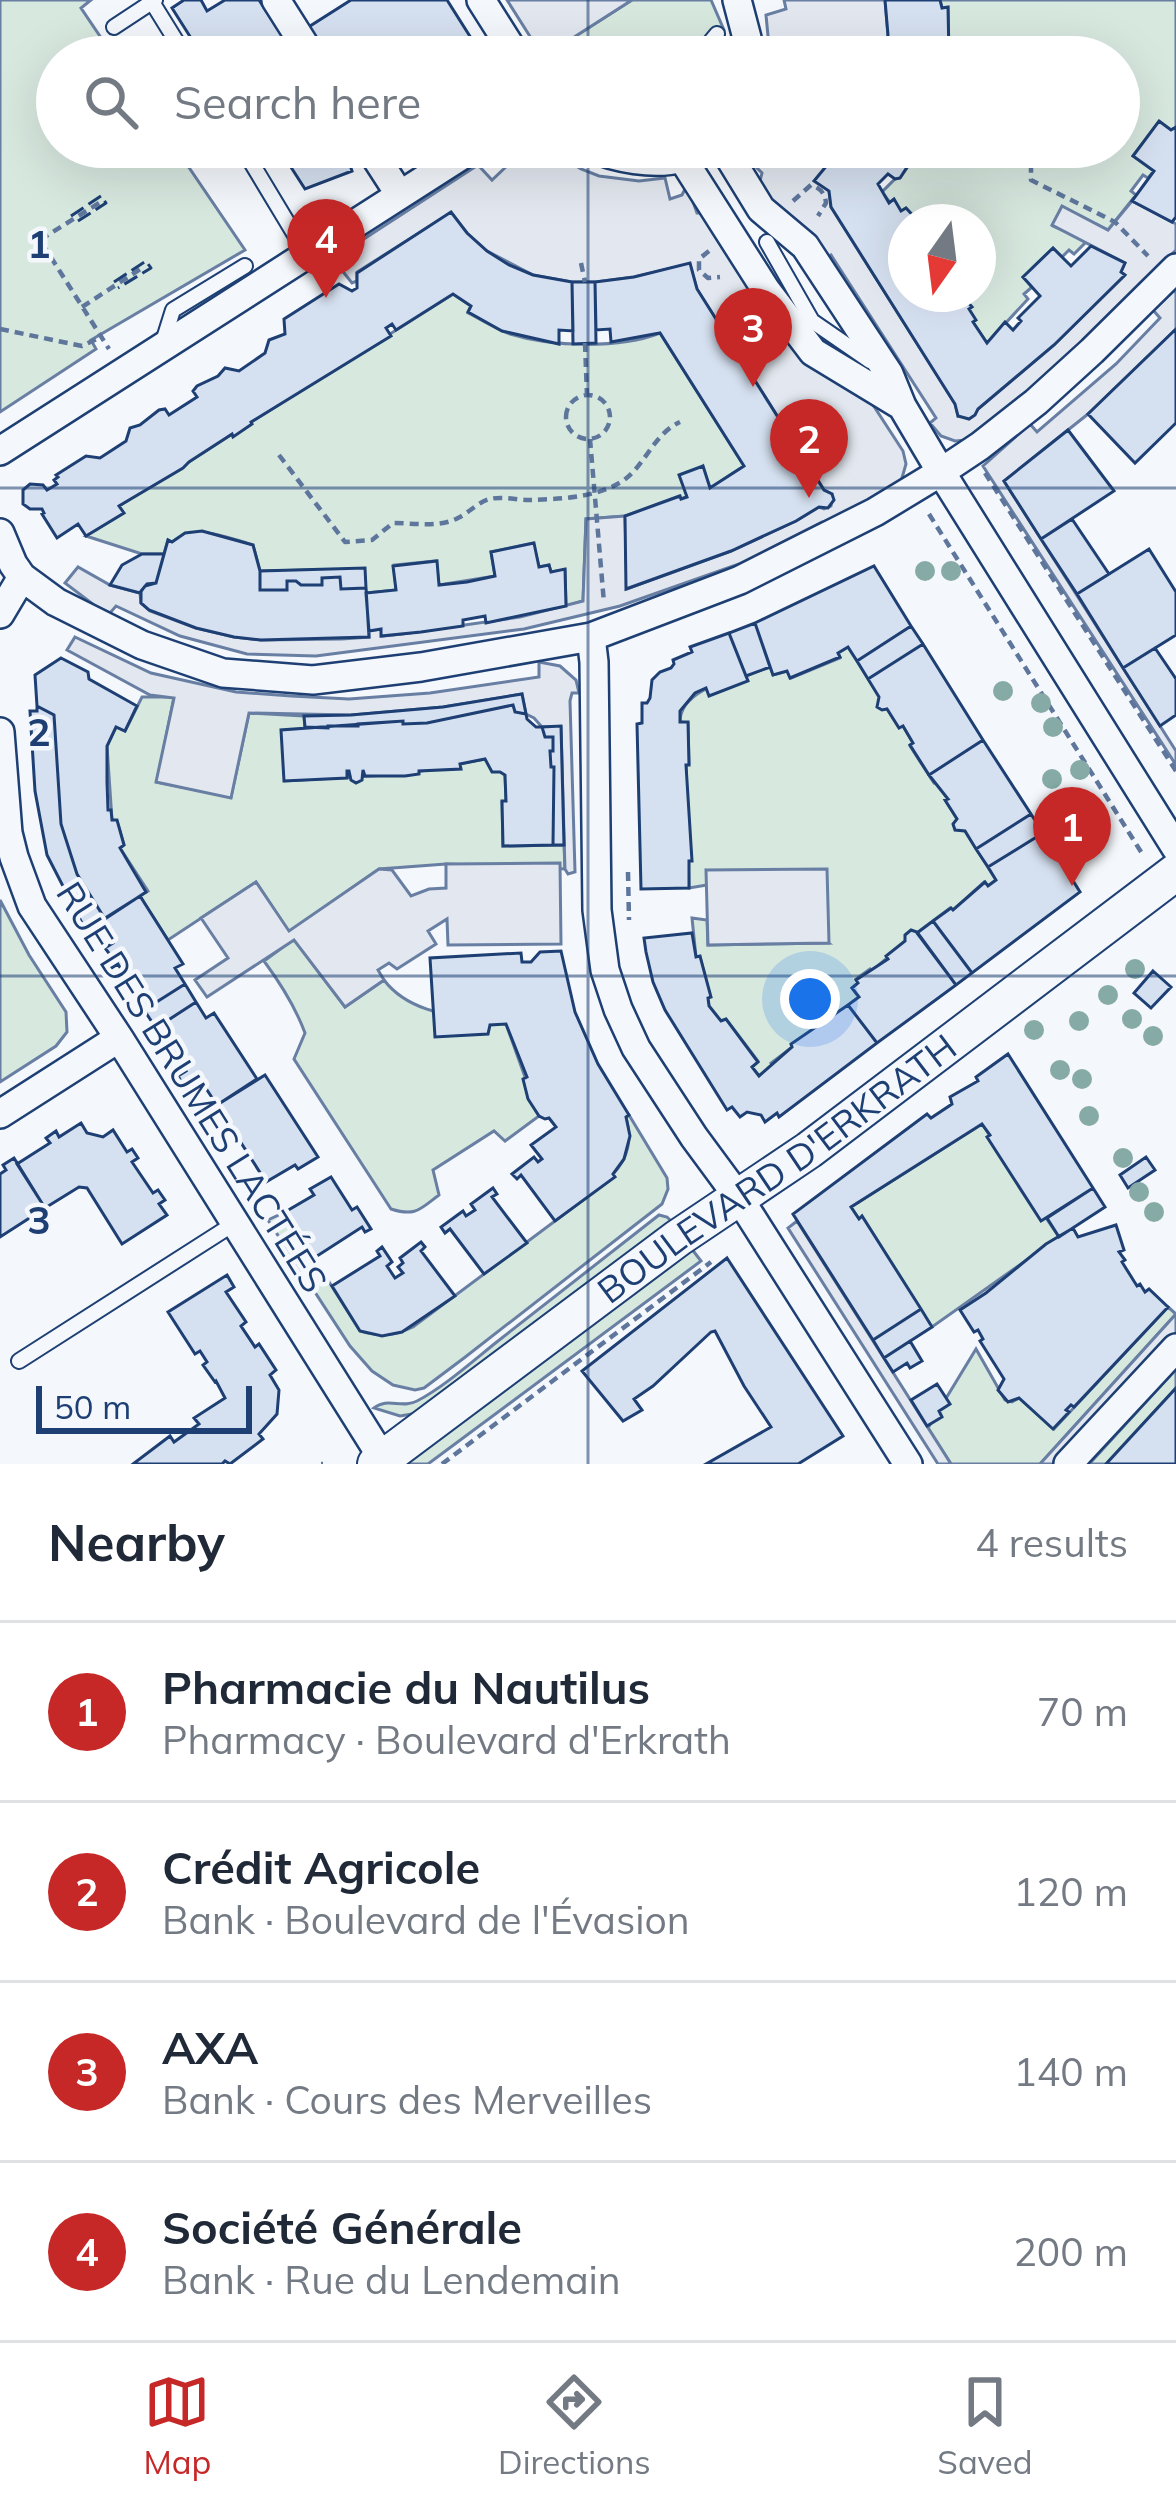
<!DOCTYPE html>
<html lang="en">
<head>
<meta charset="utf-8">
<style>
	:root { --surface:#fff; --page:#f2f2f3; --text:#1f2937; --muted:#747a83; --line:#e0e1e3; --accent:#c62828 }
	body { margin:0; font-family:Mulish,sans-serif; background:var(--page); color:var(--text) }
	.compass { position:absolute; left:888px; top:204px; width:108px; height:108px; border-radius:50%; background:var(--surface); box-shadow:0 12px 48px #0002; rotate:194deg }
	.scale { position:absolute; left:36px; bottom:30px; width:216px; box-sizing:border-box; padding-left:12px; border:6px solid #1d3f73; border-top:0; font-size:33px; line-height:42px; white-space:nowrap; color:#1d3f73; -webkit-text-stroke:9px #f4f7fb; paint-order:stroke }
	.you { position:absolute; left:810px; top:999px; width:42px; height:42px; margin:-30px; border:9px solid #fff; border-radius:50%; background:#1a73e8; box-shadow:0 0 0 18px #1a73e833 }
	.badge { display:grid; place-items:center; width:78px; height:78px; border-radius:50%; background:var(--accent); color:#fff; font-size:39px; font-weight:700 }
	.pin { position:absolute; translate:-50% -99px; filter:drop-shadow(0 3px 6px #0008) }
	.pin::after { content:''; position:absolute; top:63px; width:42px; height:36px; background:inherit; clip-path:polygon(0 0,100% 0,50% 100%) }
	.list { margin:0; padding:0; list-style:none }
	h2 { display:flex; justify-content:space-between; align-items:center; height:156px; margin:0; padding:0 48px; font-size:51px }
	h2 small { font-size:39px; font-weight:400; color:var(--muted) }
	.list li { display:grid; grid-template-columns:78px 1fr auto; gap:36px; align-items:center; box-sizing:border-box; height:180px; padding:0 48px; border-top:3px solid var(--line) }
	.list b { display:block; font-size:45px; white-space:nowrap }
	.list p { margin:0; font-size:39px; white-space:nowrap; color:var(--muted) }
	.list em { font-size:39px; font-style:normal; color:var(--muted) }
	.icon { flex:none; width:66px; height:66px; fill:none; stroke:currentColor; stroke-width:2; stroke-linecap:round; stroke-linejoin:round }
	.map { position:relative; flex:none; width:1176px; height:1464px; overflow:hidden }
	.search { position:absolute; background:var(--surface); box-shadow:0 12px 48px #0002; left:36px; right:36px; top:36px; height:132px; display:flex; align-items:center; gap:30px; box-sizing:border-box; padding:0 42px; border-radius:66px; color:var(--muted); font-size:45px }
	.sheet { height:876px; background:var(--surface) }
	nav { display:flex; justify-content:space-around; align-items:center; box-sizing:border-box; height:168px; border-top:3px solid var(--line); background:var(--surface); font-size:33px; color:var(--muted) }
	nav a { display:grid; justify-items:center; gap:6px }
	nav .on { color:var(--accent) }
	.map>svg:first-child { display:block }
	.green { fill:#d7e8df; stroke:#687fa3; stroke-width:3 }
	.parking { fill:#e3e8f0; stroke:#687fa3; stroke-width:3 }
	.building { fill:#d5e0f0; stroke:#1d3f73; stroke-width:3 }
	.lines { fill:none; stroke-linecap:round; stroke-linejoin:round }
	.lane-casing { stroke:#1d3f73; stroke-width:18 }
	.street-casing { stroke:#1d3f73; stroke-width:32 }
	.secondary-casing { stroke:#1d3f73; stroke-width:40 }
	.path { stroke:#5e769c; stroke-width:4.5; stroke-dasharray:9 6; stroke-linecap:butt }
	.lane { stroke:#f4f7fb; stroke-width:14 }
	.street { stroke:#f4f7fb; stroke-width:27 }
	.secondary { stroke:#f4f7fb; stroke-width:36 }
	.fence { stroke:#1d3f73; stroke-width:3; stroke-dasharray:15 6; stroke-linecap:butt }
	.tree { fill:#86aba6 }
	.grid { fill:none; stroke:#1d3f73; stroke-width:3; stroke-opacity:0.55 }
	.labels { text-anchor:middle; stroke-width:9; stroke-linejoin:round; paint-order:stroke }
	.street-label { font-size:36px; fill:#1d3f73; stroke:#f4f7fb }
	.grid-label { font-size:39px; text-anchor:middle; font-weight:bold; fill:#1d3f73; stroke:#f4f7fb; stroke-width:9; stroke-linejoin:round; paint-order:stroke }
</style>
</head>
<body>
<div class="map">
<svg width="1176" height="1464" viewBox="0 0 1176 1464">
	<rect width="100%" height="100%" fill="#f4f7fb"/>
	<path class="green" d="M0,0H91L81,8L114,57H57V147H175L245,250L91,340L96,349L0,412Z
		M632,0H711L724,30L726,57H543Z
		M940,0H1176V127L1171,130L1159,122L1133,156L1154,171L1148,178L1143,175L1131,191L1136,195L1108,230L1062,207L1053,226L1087,241L1074,254L1069,250L1062,257L1053,248L1023,277L1032,287L1024,294L1028,299L987,343L954,294H978V222L906,224L882,192L895,179L900,178L911,162V157L916,147H1119V57H949L948,8H942Z
		M453,294L471,306L468,313C482,320 496,329 510,334C552,347 619,349 660,333L744,466L710,488L703,467L687,497L681,499L679,496L625,516L586,519L583,601L566,606L565,570L551,572L549,565L539,567L533,543L491,552L495,576L439,585L436,561L394,565L396,590L366,593L364,569L260,571L253,545C225,537 198,523 172,542L168,540L164,554H142L86,536L123,513L119,506Z
		M848,647L899,727L903,726L913,743L910,746L934,783L937,782L948,799L946,801L996,880L988,886L984,882L953,910L950,908L906,941L872,971L870,969L856,979L858,983L852,988L859,997L771,1063L773,1066L759,1076L752,1067L758,1061L726,1019L721,1021L709,1006L708,998L710,996L700,957H696L692,918L707,920L708,945L828,943L707,871V885L689,888L686,765L689,764L688,723L680,722C680,686 741,678 770,667L773,675L787,671L791,678L840,658L838,653Z
		M142,697H174L157,782L231,797L249,713L304,716L305,729L282,731L285,781L405,774L485,759L505,775L506,801L502,802L503,846L564,845L565,869L446,864L379,869L289,932L256,882L168,940L140,896L148,891L120,848L124,845L117,821L112,820L107,746L116,727L125,731Z
		M0,900L29,955L66,1012L67,1032L56,1046L0,1082Z
		M294,939L345,1007L384,980C412,1017 464,1016 506,1024L539,1116L505,1141L494,1131L433,1170L439,1195C420,1209 416,1217 391,1209L294,1059L305,1033C295,1006 281,984 264,961Z
		M629,1115L667,1178L668,1189L662,1204L464,1358L424,1388L415,1390L393,1385L372,1371L350,1346L268,1220L285,1212L360,1331C381,1337 394,1336 413,1327L614,1177L613,1174C629,1157 632,1139 626,1117Z
		M982,1124L1059,1237L932,1327L851,1207Z
		M659,1215L667,1217L672,1222L418,1413L400,1416L374,1408C388,1397 401,1409 417,1401C444,1387 474,1360 498,1341C552,1299 606,1257 659,1215Z
		M691,1248L701,1261L428,1464H401Z
		M1168,1307L1176,1314L1040,1464H951L928,1428L976,1349L1005,1400L1012,1402L1019,1398L1054,1429Z
		M1176,1369V1388L1106,1464H1089Z"/>
	<path class="parking" d="M507,0H632L543,57Z
		M784,0H885L888,35L886,57H770L766,15L786,9Z
		M527,147L529,157L538,166L553,151L581,169L599,176L639,181L665,178L670,199L682,195L687,185L697,213H704L873,405L903,451L906,464L900,485L834,524L822,522L739,564L620,606L524,629L316,656L247,654L180,636L116,606L110,613L94,605L65,583L78,567L110,585L140,593L141,603L150,611L196,628L234,637L261,640L342,639L369,637V631L381,629L382,636L402,634L520,617L583,601L586,519L625,516L627,589L731,551L796,521L819,507L824,509L831,506L832,494L824,490L697,289L689,264L634,277L595,282H572L533,275L487,251L467,233L451,213L357,272V281L352,283L333,259L478,165L492,180Z
		M756,147H842L822,183L829,191L831,207L955,404L958,416L978,409L1054,345L1124,276L1121,272L1125,263L1052,225L1062,206L1108,230L1132,201L1176,224V250L1099,326L1011,406L967,440L955,441L941,436L930,423L936,418L831,255L824,258L773,211L759,185L762,173L740,151L749,153Z
		M1176,289V329L1088,414L1004,481L1176,751V765L983,466L1030,424L1037,432L1116,364L1160,318L1153,310Z
		M75,637L151,673L236,692L291,696L349,699L430,693L539,677V662L560,666L576,680L579,693H572L570,701L575,872L568,874L565,869L561,727H542L534,718L526,714L522,694L443,707L351,715L249,713L231,798L156,782L174,698L150,695L67,650Z
		M560,863L561,944L448,945L447,919L428,931L436,944L397,969L389,963L378,970L384,980L345,1007L294,940L207,997L195,980L228,958L201,918L256,882L289,931L379,869L392,870L411,896L429,889L446,888V864Z
		M827,869L829,943L708,945L706,870Z
		M797,1221L951,1464H938L788,1228Z
		M1176,1314V1369L1089,1464H1040Z"/>
	<path class="building" d="M184,0H201L207,11L225,0H259L296,57H203L172,8Z
		M351,0H447L483,57H326L307,28Z
		M885,0H940L942,8L948,7L949,57H886L888,35Z
		M1159,121L1171,130L1176,127V217L1172,222L1132,201L1154,171L1133,156Z
		M278,147H344L352,171L305,189Z
		M842,147H911L915,149L911,161L900,178L895,179L888,174L878,184L889,203L894,199L901,211L906,208L919,222H906V294H961L972,307L969,309L976,320L973,322L987,343L1005,322L1013,330L1021,321L1018,318L1040,296L1023,277L1053,248L1071,266L1091,246L1125,263L1121,272L1125,275L1054,345L978,409L975,415L969,419L958,416L955,404L831,207L829,191L814,181Z
		M451,212L467,233L487,251L509,265L533,275L572,282L573,331L559,330V344L502,331L468,312L471,306L453,294L396,330L392,324L386,328L391,336L251,422L252,424L233,437L232,434L189,462L183,468L119,506L124,513L86,536L78,524L57,538L42,514L44,513L42,509H30L23,504V490L30,484L43,485L47,490L57,484L54,480L58,477L56,475L86,456L100,458L126,441L130,428L140,425L159,410L165,409L169,415L197,397L193,391L197,386L218,376L225,368L239,371L265,353L269,340L285,334L284,319L339,284L352,291L357,288V273Z
		M690,263L697,289L824,490L832,494L834,500L828,508L819,507L796,521L731,551L626,589L625,516L680,496L681,499L687,497L679,475L703,466L710,488L744,466L660,333L611,342L610,329L596,330L595,282L634,277Z
		M572,282H595L596,343L573,344Z
		M1176,329V423L1135,463L1088,414Z
		M1068,430L1114,491L1041,539L1004,481Z
		M1072,519L1109,574L1077,594L1041,539Z
		M202,531L253,545L260,571V590H287V581H296L301,585H322V578L340,577L341,589L366,588L369,637L261,640L234,637L196,628L149,610L141,603V591L147,584L156,583L168,540L172,542L185,533Z
		M534,543L539,567L549,565L551,572L565,569L566,606L486,623L485,616L463,620V626L421,632L381,636V629L369,631L366,593L396,590L393,566L437,561L439,585L467,582L495,576L491,552Z
		M1149,549L1176,592V635L1123,668L1077,594Z
		M142,554H164L156,583L145,586L140,593L110,585L122,565Z
		M874,566L911,626L857,661L848,647L838,653L840,657L790,678L787,671L773,675L755,623Z
		M365,568L366,588L341,589L340,577L322,578V585H301L296,581H287V590H260V571Z
		M755,623L770,667L746,676L729,633Z
		M911,626L923,644L868,679L857,661Z
		M729,633L748,681L709,696L706,688L695,693L680,711V722H688L689,765H686L692,861H689V888L641,889L637,724L642,723V703H647L650,698L652,680L660,672L671,668L674,664L673,660L692,652L690,647Z
		M923,644L983,740L929,775L910,745L913,743L903,726L899,728L887,709L882,710L877,707L879,697L868,679Z
		M1155,648L1176,679V715L1160,726L1123,668Z
		M61,658L88,672L89,679L137,706L125,731L116,727L107,746V782L108,810H111L112,820H117L124,845L120,848L146,892L105,919L77,874L61,824L54,715L37,706L35,675Z
		M522,694L526,714L515,712L513,705L427,723L403,724V721L358,724V726H328V728L305,727L304,716L351,715L443,707Z
		M513,705L515,712L526,714L527,719L536,727H542L545,737H553V751H550L551,767H554L553,845L503,846L502,801H506L505,775L500,772H492L485,759L460,764L461,769L419,771V774L405,776H365L363,770L362,780L356,783L351,780L349,771H347V778L284,781L281,730L403,721V724L427,723Z
		M37,706L54,715L61,824L77,874L105,919L86,931L47,855L35,791L30,711H37Z
		M561,726L564,845H553L554,767H551L550,751H553V737H545L542,727Z
		M983,740L1031,814L976,849L965,831L955,830L953,824L957,819L945,800L948,799L929,775Z
		M1031,814L1043,833L988,867L976,849Z
		M1043,833L1080,892L972,973L933,921L951,908L953,910L985,882L988,886L996,880L988,867Z
		M140,896L183,964L175,968L185,984L144,1010L118,964L110,969L105,960L111,956L105,948L113,943L99,922Z
		M933,921L972,973L956,985L917,933Z
		M911,930L917,932L956,985L877,1043L848,1005L859,997L852,988L858,983L856,980L888,959L886,956L905,941V935Z
		M692,933L696,957L700,956L711,997L708,998L709,1006L721,1021L726,1019L758,1062L752,1067L759,1076L792,1047L791,1044L848,1005L877,1043L779,1117L777,1113L765,1122L761,1115L747,1112L740,1117L732,1107L727,1110L665,1010L653,982L646,952L644,938Z
		M561,951L575,1012L598,1064L629,1115L626,1117L630,1136L624,1159L613,1174L615,1177L555,1221L521,1175L517,1179L512,1174L534,1157L538,1162L542,1159L531,1145L556,1127L549,1118L545,1119L539,1116L528,1099L523,1079L527,1077L506,1024L490,1025L488,1034L435,1037L430,958L521,953L522,962H531L540,952Z
		M1153,971L1171,987L1151,1008L1134,993Z
		M185,984L196,1002L156,1028L144,1010Z
		M196,1002L206,1018L214,1013L257,1079L217,1105L203,1084L195,1089L190,1081L183,1085L178,1076L186,1071L156,1028Z
		M1008,1054L1093,1188L1041,1221L987,1137L990,1135L982,1124L851,1207L859,1219L862,1216L921,1309L873,1340L793,1214L927,1114L931,1118L952,1104L950,1097L978,1081L976,1077Z
		M265,1075L318,1157L298,1169L295,1165L266,1182L217,1105Z
		M81,1123L87,1133L103,1137L113,1130L127,1152L132,1149L138,1158L132,1162L153,1193L158,1190L165,1200L159,1204L167,1215L122,1244L87,1188L79,1187L45,1208L17,1164L50,1143L46,1138L56,1131L59,1137Z
		M1146,1157L1155,1170L1128,1188L1120,1175Z
		M14,1158L45,1208L0,1237V1174L6,1170L3,1165Z
		M331,1177L352,1210L357,1207L371,1229L365,1232L362,1227L314,1258L285,1212L314,1195L310,1189Z
		M493,1188L497,1194L492,1197L527,1243L484,1274L450,1229L445,1233L441,1227L463,1211L466,1216L475,1210L471,1204Z
		M1093,1188L1105,1207L1059,1237L1047,1218Z
		M1116,1225L1124,1250L1119,1252L1125,1260L1122,1262L1137,1286L1140,1284L1145,1292L1149,1289L1168,1307L1074,1407L1071,1405L1066,1410L1069,1412L1053,1429L1019,1398L1008,1402L998,1390L1004,1379L980,1341L983,1339L978,1330L974,1332L960,1310L986,1293L1046,1244L1073,1228L1078,1237Z
		M421,1242L425,1247L421,1251L455,1296L402,1332L382,1336L360,1331L332,1286L380,1256L377,1251L382,1247L392,1262L387,1266L395,1278L403,1273L398,1267L403,1263L400,1258Z
		M727,1258L843,1436L798,1464H706L771,1427L744,1386L715,1331L711,1332L653,1386L634,1399L642,1410L623,1421L582,1371Z
		M227,1275L234,1287L226,1292L246,1322L241,1326L255,1347L259,1344L276,1370L270,1375L279,1390L277,1414L259,1434L263,1439L230,1464L225,1461L222,1464H133L170,1436L174,1442L199,1424L194,1418L225,1398L216,1381L215,1382L203,1365L207,1362L200,1351L195,1354L168,1312Z
		M921,1309L932,1327L884,1358L873,1340Z
		M910,1341L922,1361L910,1368L907,1363L893,1372L884,1358Z
		M937,1384L950,1404L939,1411L942,1417L927,1426L911,1400Z
		M1176,1388V1464H1106Z"/>
	<g class="lines">
		<defs>
			<path id="lane" d="M152,2L186,57
				M114,27L155,0
				M698,57L717,34
				M242,147L307,255
				M767,242L812,321L870,361
				M162,345L173,310L245,266
				M19,1361L235,1223"/>
			<path id="street" d="M276,0L312,57
				M481,0L517,57
				M737,0L747,38V57
				M369,147L400,195
				M590,147C614,158 655,166 681,158C683,157 696,148 698,147
				M723,147L761,209L805,246L889,374L902,406L941,472L1176,848
				M682,158L766,290L813,352L902,406
				M0,451L475,147
				M0,533L13,564L22,577L56,602L142,645L223,673L313,680L421,667L591,637L740,580L875,512L941,472L980,446L1036,402L1092,351L1176,268
				M0,614L22,577
				M591,637L594,662L597,910L605,970L618,1009L636,1048L694,1137L739,1198L908,1464
				M0,732L8,833L14,857L32,906L119,1038L383,1459
				M0,1114L119,1038
				M1068,1464L1176,1348"/>
			<g id="secondary">
				<path id="s1" d="M376,1464L678,1238L809,1150L1176,872"/>
			</g>
		</defs>
		<use href="#lane" class="lane-casing"/>
		<use href="#street" class="street-casing"/>
		<use href="#secondary" class="secondary-casing"/>
		<path class="path" d="M965,147L994,162L1008,152L1024,159L1031,166V180L1115,222L1148,256
			M793,201L811,185C820,188 825,193 826,203L818,216
			M99,203L40,240L109,349
			M709,251L699,259V270L708,278L720,277
			M581,263L585,282
			M82,307L142,268
			M0,329L82,346L101,337
			M585,343L587,396
			M566 417a22 22 0 1 1 44 0a22 22 0 1 1-44 0Z
			M590,439L604,603
			M279,455L345,542L372,540L393,523C414,523 439,528 458,518C469,513 479,501 490,499C502,496 517,500 529,500C558,499 595,498 621,482C646,466 652,435 680,422
			M985,473L1176,771
			M929,514L1143,855
			M628,872L629,920
			M321,1464H323
			M442,1464L711,1262"/>
		<use href="#lane" class="lane"/>
		<use href="#street" class="street"/>
		<use href="#secondary" class="secondary"/>
		<path class="fence" d="M382,147L387,154L398,147
			M71,216L101,196L106,203L75,223
			M114,282L146,261L151,268L118,288"/>
	</g>
	<g class="tree">
		<circle cx="925" cy="571" r="10"/>
		<circle cx="951" cy="571" r="10"/>
		<circle cx="1003" cy="691" r="10"/>
		<circle cx="1041" cy="703" r="10"/>
		<circle cx="1053" cy="727" r="10"/>
		<circle cx="1080" cy="770" r="10"/>
		<circle cx="1052" cy="779" r="10"/>
		<circle cx="1083" cy="837" r="10"/>
		<circle cx="1135" cy="969" r="10"/>
		<circle cx="1108" cy="995" r="10"/>
		<circle cx="1132" cy="1019" r="10"/>
		<circle cx="1079" cy="1021" r="10"/>
		<circle cx="1034" cy="1030" r="10"/>
		<circle cx="1153" cy="1036" r="10"/>
		<circle cx="1060" cy="1070" r="10"/>
		<circle cx="1082" cy="1079" r="10"/>
		<circle cx="1089" cy="1116" r="10"/>
		<circle cx="1123" cy="1158" r="10"/>
		<circle cx="1139" cy="1192" r="10"/>
		<circle cx="1154" cy="1212" r="10"/>
	</g>
	<path class="grid" d="M588,0V57M588,147V1464M0,488H1176M0,976H1176"/>
	<g class="labels">
		<g class="street-label">
			<text transform="translate(192 1087) rotate(58)" y="13">RUE DES BRUMES LACTÉES</text>
			<text dy="13" stroke="none"><textPath href="#s1" startOffset="498">BOULEVARD D'ERKRATH</textPath></text>
		</g>
	</g>
	<g class="grid-label">
		<text x="39" y="258">1</text>
		<text x="39" y="746">2</text>
		<text x="39" y="1234">3</text>
	</g>
</svg>
<svg class="compass" viewBox="-18 -18 36 36"><path d="M0-13l5 13h-10z" fill="#e53935"/><path d="M0 13l5-13h-10z" fill="#747a83"/></svg>
<div class="scale">50 m</div>
<div class="you"></div>
<div class="pin badge" style="left:1072px;top:886px">1</div>
<div class="pin badge" style="left:809px;top:498px">2</div>
<div class="pin badge" style="left:753px;top:387px">3</div>
<div class="pin badge" style="left:326px;top:298px">4</div>
<div class="search"><svg class="icon" aria-label="search" viewBox="0 0 24 24"><circle cx="10" cy="10" r="6"/><path d="M15 15l6 6"/></svg>Search here</div>
</div>
<section class="sheet">
<h2>Nearby<small>4 results</small></h2>
<ul class="list">
<li><span class="badge">1</span><div><b>Pharmacie du Nautilus</b><p>Pharmacy · Boulevard d'Erkrath</p></div><em>70 m</em></li>
<li><span class="badge">2</span><div><b>Crédit Agricole</b><p>Bank · Boulevard de l'Évasion</p></div><em>120 m</em></li>
<li><span class="badge">3</span><div><b>AXA</b><p>Bank · Cours des Merveilles</p></div><em>140 m</em></li>
<li><span class="badge">4</span><div><b>Société Générale</b><p>Bank · Rue du Lendemain</p></div><em>200 m</em></li>
</ul>
</section>
<nav>
<a class="on"><svg class="icon" aria-label="map" viewBox="0 0 24 24"><path d="M3 6l6-2 6 2 6-2v14l-6 2-6-2-6 2zM9 4v14M15 6v14"/></svg>Map</a>
<a><svg class="icon" aria-label="directions" viewBox="0 0 24 24"><path d="M12 3l9 9-9 9-9-9zM9 14v-3h6M13 9l2 2-2 2"/></svg>Directions</a>
<a><svg class="icon" aria-label="saved" viewBox="0 0 24 24"><path d="M7 4h10v16l-5-4-5 4z"/></svg>Saved</a>
</nav>
</body>
</html>
